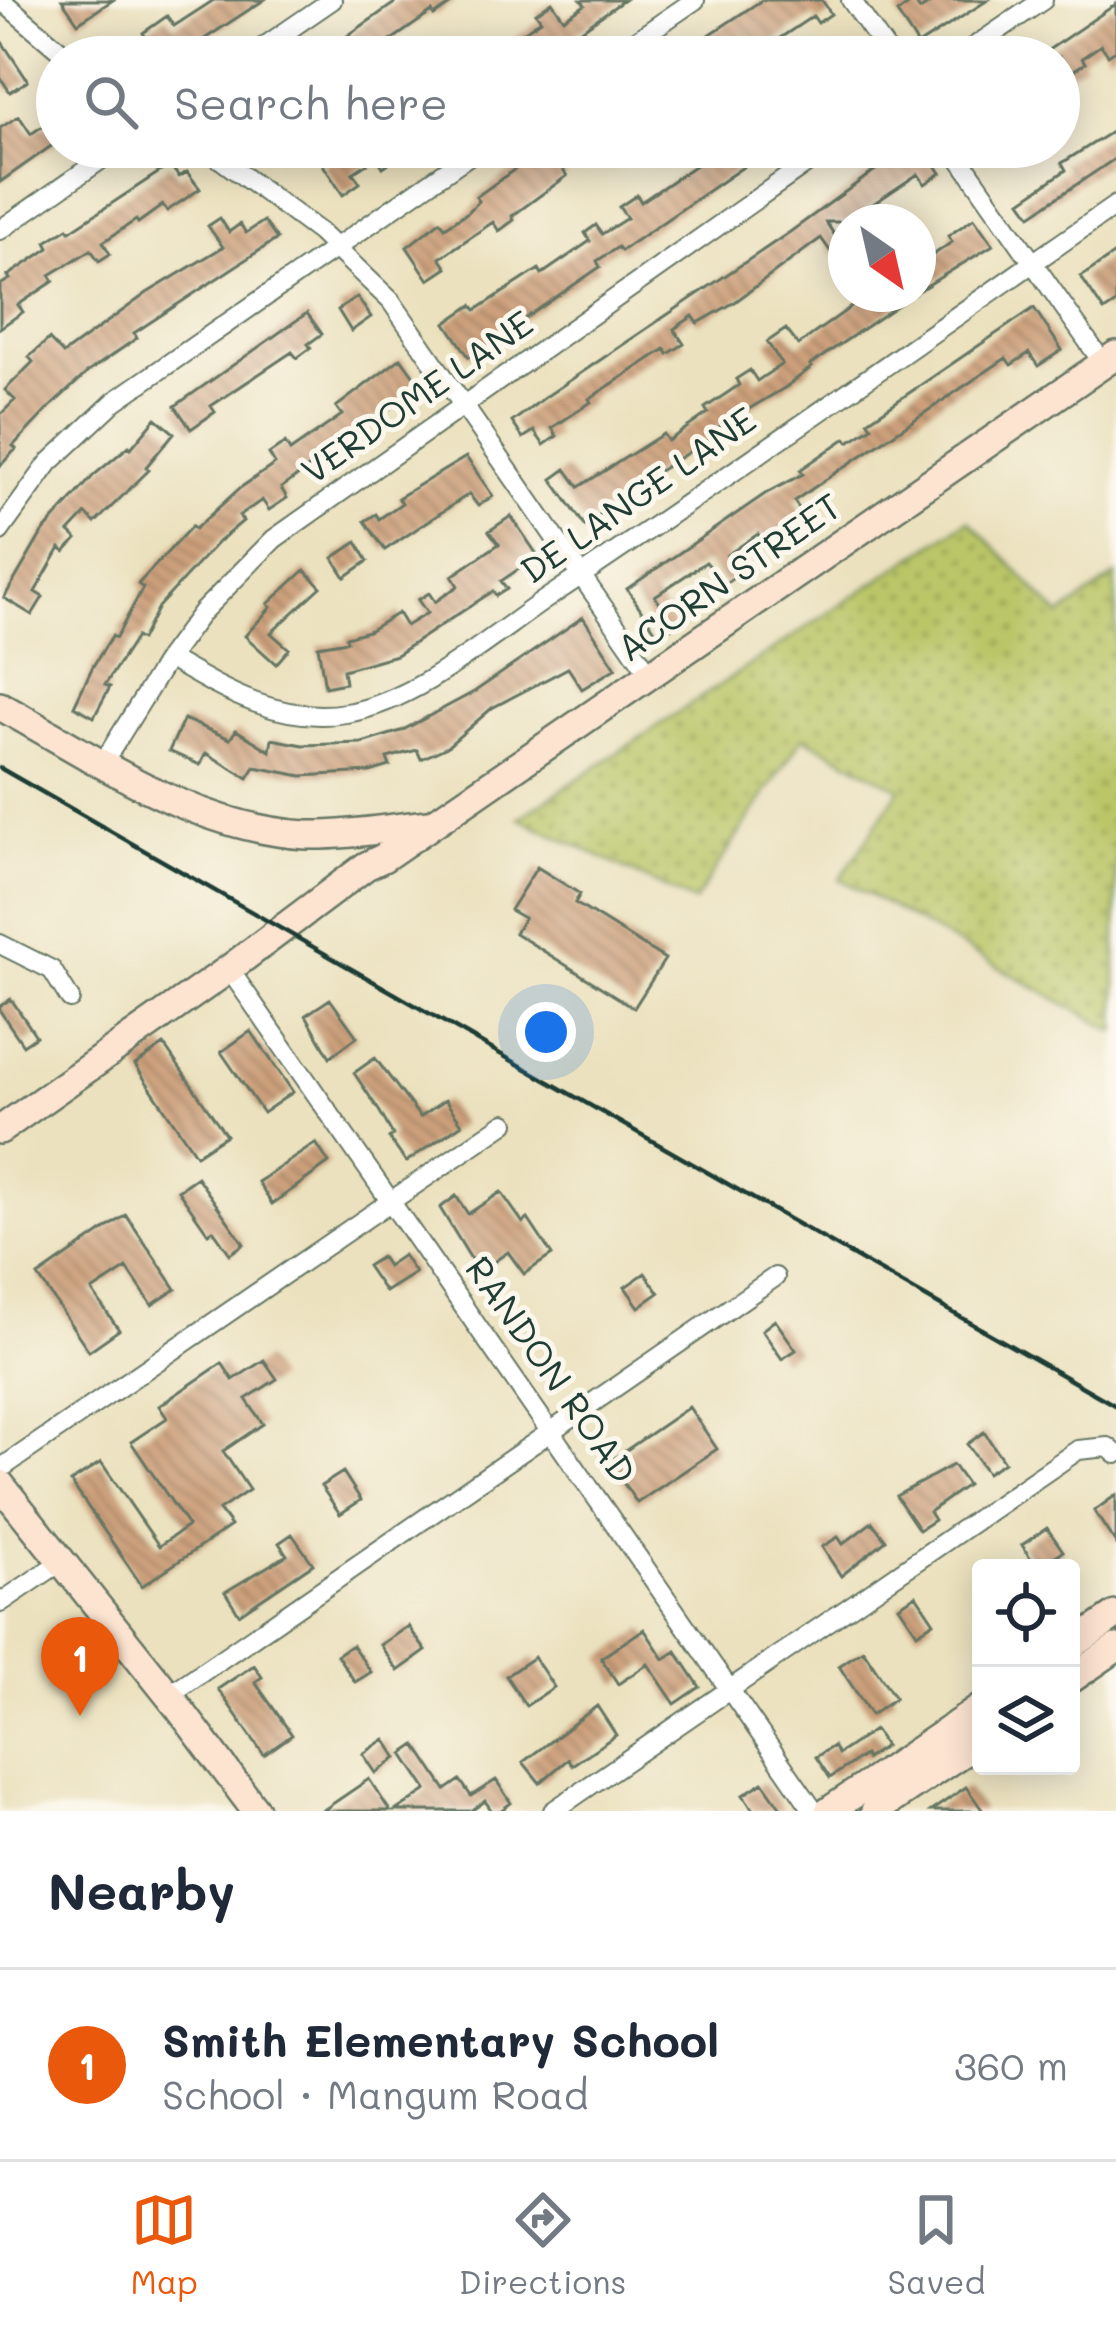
<!DOCTYPE html>
<html lang="en">
<head>
<meta charset="utf-8">
<style>
	:root { --surface:#fff; --page:#f6f6f7; --text:#1f2937; --muted:#747a83; --line:#e0e1e3; --accent:#ea580c }
	body { margin:0; font-family:Mali,sans-serif; background:var(--page); color:var(--text) }
	.controls { position:absolute; right:36px; bottom:36px; display:grid; overflow:hidden; border-radius:12px; box-shadow:0 6px 30px #0003 }
	.controls button { width:108px; height:108px; display:grid; place-items:center; padding:0; border:0; border-bottom:3px solid var(--line); background:var(--surface); color:var(--text); font:60px sans-serif }
	.compass { position:absolute; left:828px; top:204px; width:108px; height:108px; border-radius:50%; background:var(--surface); box-shadow:0 6px 30px #0003; rotate:146deg }
	.you { position:absolute; left:546px; top:1032px; width:42px; height:42px; margin:-30px; border:9px solid #fff; border-radius:50%; background:#1a73e8; box-shadow:0 0 0 18px #1a73e833 }
	.badge { display:grid; place-items:center; width:78px; height:78px; border-radius:50%; background:var(--accent); color:#fff; font-size:39px; font-weight:700 }
	.pin { position:absolute; translate:-50% -99px; filter:drop-shadow(0 3px 6px #0008) }
	.pin::after { content:''; position:absolute; top:63px; width:42px; height:36px; background:inherit; clip-path:polygon(0 0,100% 0,50% 100%) }
	.list { margin:0; padding:0; list-style:none }
	h2 { display:flex; justify-content:space-between; align-items:center; height:156px; margin:0; padding:0 48px; font-size:51px }
	h2 small { font-size:39px; font-weight:400; color:var(--muted) }
	.list li { display:grid; grid-template-columns:78px 1fr auto; gap:36px; align-items:center; box-sizing:border-box; height:192px; padding:0 48px; border-top:3px solid var(--line) }
	.list b { display:block; font-size:45px; white-space:nowrap }
	.list p { margin:0; font-size:39px; white-space:nowrap; color:var(--muted) }
	.list em { font-size:39px; font-style:normal; color:var(--muted) }
	.icon { flex:none; width:66px; height:66px; fill:none; stroke:currentColor; stroke-width:2; stroke-linecap:round; stroke-linejoin:round }
	.map { position:relative; flex:none; width:1116px; height:1811px; overflow:hidden }
	.search { position:absolute; background:var(--surface); box-shadow:0 6px 30px #0003; left:36px; right:36px; top:36px; height:132px; display:flex; align-items:center; gap:30px; box-sizing:border-box; padding:0 42px; border-radius:66px; color:var(--muted); font-size:45px }
	.sheet { height:348px; background:var(--surface) }
	nav { display:flex; justify-content:space-around; align-items:center; box-sizing:border-box; height:168px; border-top:3px solid var(--line); background:var(--surface); font-size:33px; color:var(--muted) }
	nav a { display:grid; justify-items:center; gap:6px }
	nav .on { color:var(--accent) }
	.map>svg:first-child { display:block }
	.grass { fill:url(#grass-dots); stroke:#6c824e; stroke-width:3 }
	.building { fill:url(#building-back-hatch) }
	.lines { fill:none; stroke-linecap:round; stroke-linejoin:round }
	.street-casing { stroke:#667664; stroke-width:22 }
	.secondary-casing { stroke:#667664; stroke-width:32 }
	.street { stroke:#fff; stroke-width:18 }
	.secondary { stroke:#fde4d1; stroke-width:27 }
	.rail { stroke:#1f3d34; stroke-width:4.5 }
	.labels { text-anchor:middle; stroke-width:10; stroke-linejoin:round; paint-order:stroke }
	.street-label { font-size:36px; fill:#1f3d34; stroke:#fbf7ec }
</style>
</head>
<body>
<div class="map">
<svg width="1116" height="1811" viewBox="0 0 1116 1811">
	<defs>
		<pattern id="grass-dots" width="8" height="8" patternUnits="userSpaceOnUse" patternTransform="scale(3)"><rect width="8" height="8" fill="#bac668"/><path d="M2 2h.1M6 6h.1" fill="none" stroke="#97a256" stroke-width="1.8" stroke-linecap="round"/></pattern>
		<pattern id="building-back-hatch" width="6" height="6" patternUnits="userSpaceOnUse" patternTransform="scale(3)"><rect width="6" height="6" fill="#cda07b"/><path d="M-1 5l2 2M0 0l6 6M5-1l2 2" fill="none" stroke="#a68466"/></pattern>
	</defs>
	<rect width="100%" height="100%" fill="#fbf7ec"/>
	<filter id="ink" filterUnits="userSpaceOnUse"><feTurbulence type="fractalNoise" baseFrequency=".00833" numOctaves="2"/><feDisplacementMap in="SourceGraphic" scale="24" xChannelSelector="R" yChannelSelector="G"/><feConvolveMatrix kernelMatrix="1 2 1 2 8 2 1 2 1" color-interpolation-filters="sRGB"/></filter>
	<filter id="wash" filterUnits="userSpaceOnUse"><feTurbulence type="fractalNoise" baseFrequency=".004" numOctaves="4" result="noise"/><feDisplacementMap in="SourceGraphic" scale="48" xChannelSelector="R" yChannelSelector="G"/><feGaussianBlur stdDeviation="2.7" result="paint"/><feColorMatrix in="noise" values="0 0 0 0 0 0 0 0 0 0 0 0 0 0 0 0 0 1.4 0 .05"/><feComposite in="paint" operator="in"/></filter>
	<g filter="url(#wash)">
		<rect width="100%" height="100%" fill="#ebe1be"/>
		<path class="grass" d="M969,520L1060,616L1116,575V1032L840,879L900,789L803,737L694,902L519,818Z"/>
		<g id="blocks">
			<path class="building" d="M62,0H113L78,23Z
				M214,0H264L177,57H144L154,50L143,33L167,16L174,26Z
				M399,0H457L434,16L432,12L367,57H317Z
				M581,0H624L543,57H498L509,49L505,44L541,20L536,13L552,2L564,19L585,5Z
				M762,0H822L831,14L818,23L813,16L765,48L761,43L740,57H676Z
				M935,0H988L918,45L897,13L914,1L920,10Z
				M1116,4V50L1108,55L1101,45L1082,58L1085,63L1059,80V57H1038Z
				M0,39L28,81L10,92L0,77Z
				M19,116L31,134L57,116V142L0,182V128Z
				M1116,129V158L1031,215L1021,201L1066,170L1062,163Z
				M350,147H412L383,167L377,157L353,173L360,183L343,195L323,165Z
				M546,147H597L563,170L567,176L512,216L514,220L499,231L493,222L440,258L447,268L429,280L407,247L440,221L445,227L468,212L479,201L476,197Z
				M715,147H772L621,251L618,247L597,261L600,267L469,357L446,323L472,305L476,310L539,269L542,274L590,241L585,233L596,225L602,234L627,218L619,207L637,195L641,202L706,158L704,155Z
				M907,147H924L941,173L925,184L918,174L867,208L873,217L866,222H826L843,248L833,255L821,238L735,302L698,323L693,316L674,329L684,344L668,354L665,349L589,399L591,402L552,428L557,436L544,445L534,431L523,438L512,422L544,398L790,232Z
				M170,165L179,177L187,172L200,189L167,211L163,205L138,223L136,220L103,242L110,254L99,261L91,250L50,275L54,281L18,305L23,312L0,328V285L10,279L8,276L49,248L46,242L68,228L70,231Z
				M220,218L229,232L240,224L246,233L264,221L277,239L134,333L137,338L88,372L50,407L13,446L16,449L0,466V415L15,400L5,390L33,362L29,357L49,339L63,354L147,293L223,247L208,226Z
				M974,218L993,245L918,291V253L927,247L933,255L952,242L948,236Z
				M1116,253V303L1104,311L1081,277Z
				M869,294H914L810,365L812,367L786,387L712,431L716,435L641,482L585,526L552,479L566,469L579,487L663,434L668,441L708,413L705,408L739,385L736,379L750,370L757,381L782,364L767,342L786,329L798,345Z
				M357,297L371,317L351,331L338,310Z
				M1034,308L1062,350L1038,366L1029,353L1011,365L1006,358L794,501L811,527L770,550L758,534L727,555L740,573L725,584L706,562L655,596L675,626L659,636L627,589L765,494L803,474L800,470L846,438L849,442L872,427L868,421Z
				M307,313L322,334L308,344L311,348L297,358L292,352L211,406L215,412L191,429L175,406Z
				M401,358L421,386L281,488L287,498L269,510L262,500L239,516L243,521L218,542L158,607L141,640L136,637L105,685L110,687L94,717L74,706L93,666L112,636L116,638L143,588L138,584L192,526L195,529L240,488L275,464L269,454L285,443L290,451L342,415L336,407Z
				M156,418L174,433L146,467L149,470L95,523L86,514L69,532L77,539L65,552L60,548L35,592L43,597L32,615L4,598L42,533L94,475L129,446L131,448Z
				M466,457L493,496L478,506L469,494L385,550L365,521L376,514L379,519L402,503L398,498Z
				M511,516L538,556L501,581L507,589L496,596L493,591L396,655L343,670L345,683L325,687L318,646L347,641L346,637L368,631L398,613L406,626L427,613L418,600L429,593L435,602L458,586L452,576L499,544L489,531Z
				M357,542L368,561L345,577L333,558Z
				M305,570L321,587L271,633L289,649L276,664L245,636L271,607L268,604Z
				M583,617L616,668L582,689L568,668L492,708L447,747L421,759L417,750L387,758L390,766L370,772L302,776L255,767L248,778L206,753L200,765L169,751L184,719L230,739L236,730L270,751L272,739L303,745L362,743L401,731L474,692Z
				M537,867L580,894L575,903L665,959L634,1008L515,933L524,918L510,910Z
				M11,999L36,1036L23,1045L0,1011V1006Z
				M330,999L357,1037L330,1057L306,1015Z
				M251,1031L293,1092L263,1113L221,1052Z
				M164,1045L226,1135L196,1155L135,1065Z
				M375,1058L420,1117L445,1100L462,1124L406,1162L389,1138L393,1135L380,1112L354,1073Z
				M316,1143L329,1163L272,1204L258,1182Z
				M197,1177L244,1244L230,1254L213,1230L208,1233L178,1190Z
				M501,1192L523,1223L528,1219L552,1255L524,1274L508,1252L479,1272L440,1208L456,1196L468,1214Z
				M126,1215L176,1289L152,1305L127,1268L92,1291L119,1330L89,1351L38,1276Z
				M403,1255L415,1273L385,1292L367,1266L381,1257L387,1266Z
				M645,1273L659,1293L639,1307L625,1287Z
				M775,1320L796,1350L782,1359L762,1330Z
				M264,1360L277,1379L246,1399L263,1424L223,1451L249,1490L219,1510L231,1526L142,1586L71,1482L101,1462L159,1546L188,1526L131,1442L167,1418L159,1406L222,1363L233,1380Z
				M689,1407L717,1449L637,1503L609,1462Z
				M984,1432L1004,1462L987,1473L967,1444Z
				M953,1465L967,1485L929,1512L934,1520L919,1530L896,1496Z
				M343,1472L361,1500L340,1514L321,1486Z
				M1116,1495V1544L1094,1511Z
				M872,1522L886,1540L841,1576L822,1547L838,1537L843,1544Z
				M1047,1528L1063,1551L1037,1568L1022,1545Z
				M292,1534L313,1564L239,1614L225,1592L287,1555L279,1543Z
				M916,1595L934,1622L917,1633L899,1606Z
				M408,1626L426,1651L398,1671L380,1645Z
				M644,1629L664,1659L676,1651L700,1687L675,1704L648,1664L618,1684L601,1658Z
				M352,1645L371,1672L355,1682L337,1655Z
				M863,1650L895,1698L871,1715L839,1666Z
				M534,1657L554,1687L526,1706L506,1676Z
				M254,1665L262,1677L255,1682L292,1735L264,1755L218,1689Z
				M597,1706L616,1735L572,1765L568,1759L540,1783L523,1762Z
				M874,1730L885,1746L866,1759L864,1755L830,1778L816,1757L833,1746L838,1754Z
				M385,1739L397,1758L376,1773L363,1754Z
				M416,1745L446,1790L460,1780L471,1796L496,1780L511,1803L500,1811H492L485,1801L471,1811H395L427,1790L403,1754Z
				M369,1779L390,1811H322Z
				M763,1782L783,1811H754L743,1795Z
				M966,1787L983,1811H931Z"/>
		</g>
	</g>
	<g filter="url(#ink)">
		<use href="#blocks" fill-opacity="0" stroke="#667664" stroke-width="3"/>
		<g class="lines">
			<defs>
				<path id="street" d="M1,0L68,57
					M851,0L891,57
					M249,57L332,0
					M612,57L695,0
					M959,57L1043,0
					M204,147L319,232L391,301L651,676
					M952,147L1103,363
					M0,230L119,147
					M0,531L49,463L115,401L481,147
					M168,658C223,690 279,724 346,713C416,702 490,637 549,597C740,470 927,336 1116,205
					M103,763L168,658L202,612L274,539L830,147
					M0,944L52,970L70,999
					M229,969L814,1811
					M0,1469L505,1123
					M0,1603L62,1561
					M169,1695L775,1277
					M553,1811L1078,1450L1108,1447L1116,1454"/>
				<path id="secondary" d="M0,706C97,759 193,829 307,835C346,836 388,828 428,824
					M0,1130L229,969L366,866L383,858L1116,355
					M0,1484L178,1707L256,1811
					M1071,1646L1116,1615
					M1071,1679L1116,1648
					M829,1811L981,1708
					M875,1811L981,1740"/>
			</defs>
			<use href="#street" class="street-casing"/>
			<use href="#secondary" class="secondary-casing"/>
			<use href="#street" class="street"/>
			<use href="#secondary" class="secondary"/>
			<path class="rail" d="M0,768L1116,1406"/>
		</g>
	</g>
	<g class="labels">
		<g class="street-label">
			<text transform="translate(417 397) rotate(-35)" y="13">VERDOME LANE</text>
			<text transform="translate(638 495) rotate(-35)" y="13">DE LANGE LANE</text>
			<text transform="translate(729 577) rotate(-35)" y="13">ACORN STREET</text>
			<text transform="translate(551 1370) rotate(55)" y="13">RANDON ROAD</text>
		</g>
	</g>
</svg>
<div class="controls">
<button><svg class="icon" aria-label="locate" viewBox="0 0 24 24"><circle cx="12" cy="12" r="6"/><path d="M12 2v4M12 18v4M2 12h4M18 12h4"/></svg></button>
<button><svg class="icon" aria-label="layers" viewBox="0 0 24 24"><path d="M12 4l9 5-9 5-9-5zM3 14l9 5 9-5"/></svg></button>
</div>
<svg class="compass" viewBox="-18 -18 36 36"><path d="M0-13l5 13h-10z" fill="#e53935"/><path d="M0 13l5-13h-10z" fill="#747a83"/></svg>
<div class="you"></div>
<div class="pin badge" style="left:80px;top:1716px">1</div>
<div class="search"><svg class="icon" aria-label="search" viewBox="0 0 24 24"><circle cx="10" cy="10" r="6"/><path d="M15 15l6 6"/></svg>Search here</div>
</div>
<section class="sheet">
<h2>Nearby<small></small></h2>
<ul class="list">
<li><span class="badge">1</span><div><b>Smith Elementary School</b><p>School · Mangum Road</p></div><em>360 m</em></li>
</ul>
</section>
<nav>
<a class="on"><svg class="icon" aria-label="map" viewBox="0 0 24 24"><path d="M3 6l6-2 6 2 6-2v14l-6 2-6-2-6 2zM9 4v14M15 6v14"/></svg>Map</a>
<a><svg class="icon" aria-label="directions" viewBox="0 0 24 24"><path d="M12 3l9 9-9 9-9-9zM9 14v-3h6M13 9l2 2-2 2"/></svg>Directions</a>
<a><svg class="icon" aria-label="saved" viewBox="0 0 24 24"><path d="M7 4h10v16l-5-4-5 4z"/></svg>Saved</a>
</nav>
</body>
</html>
